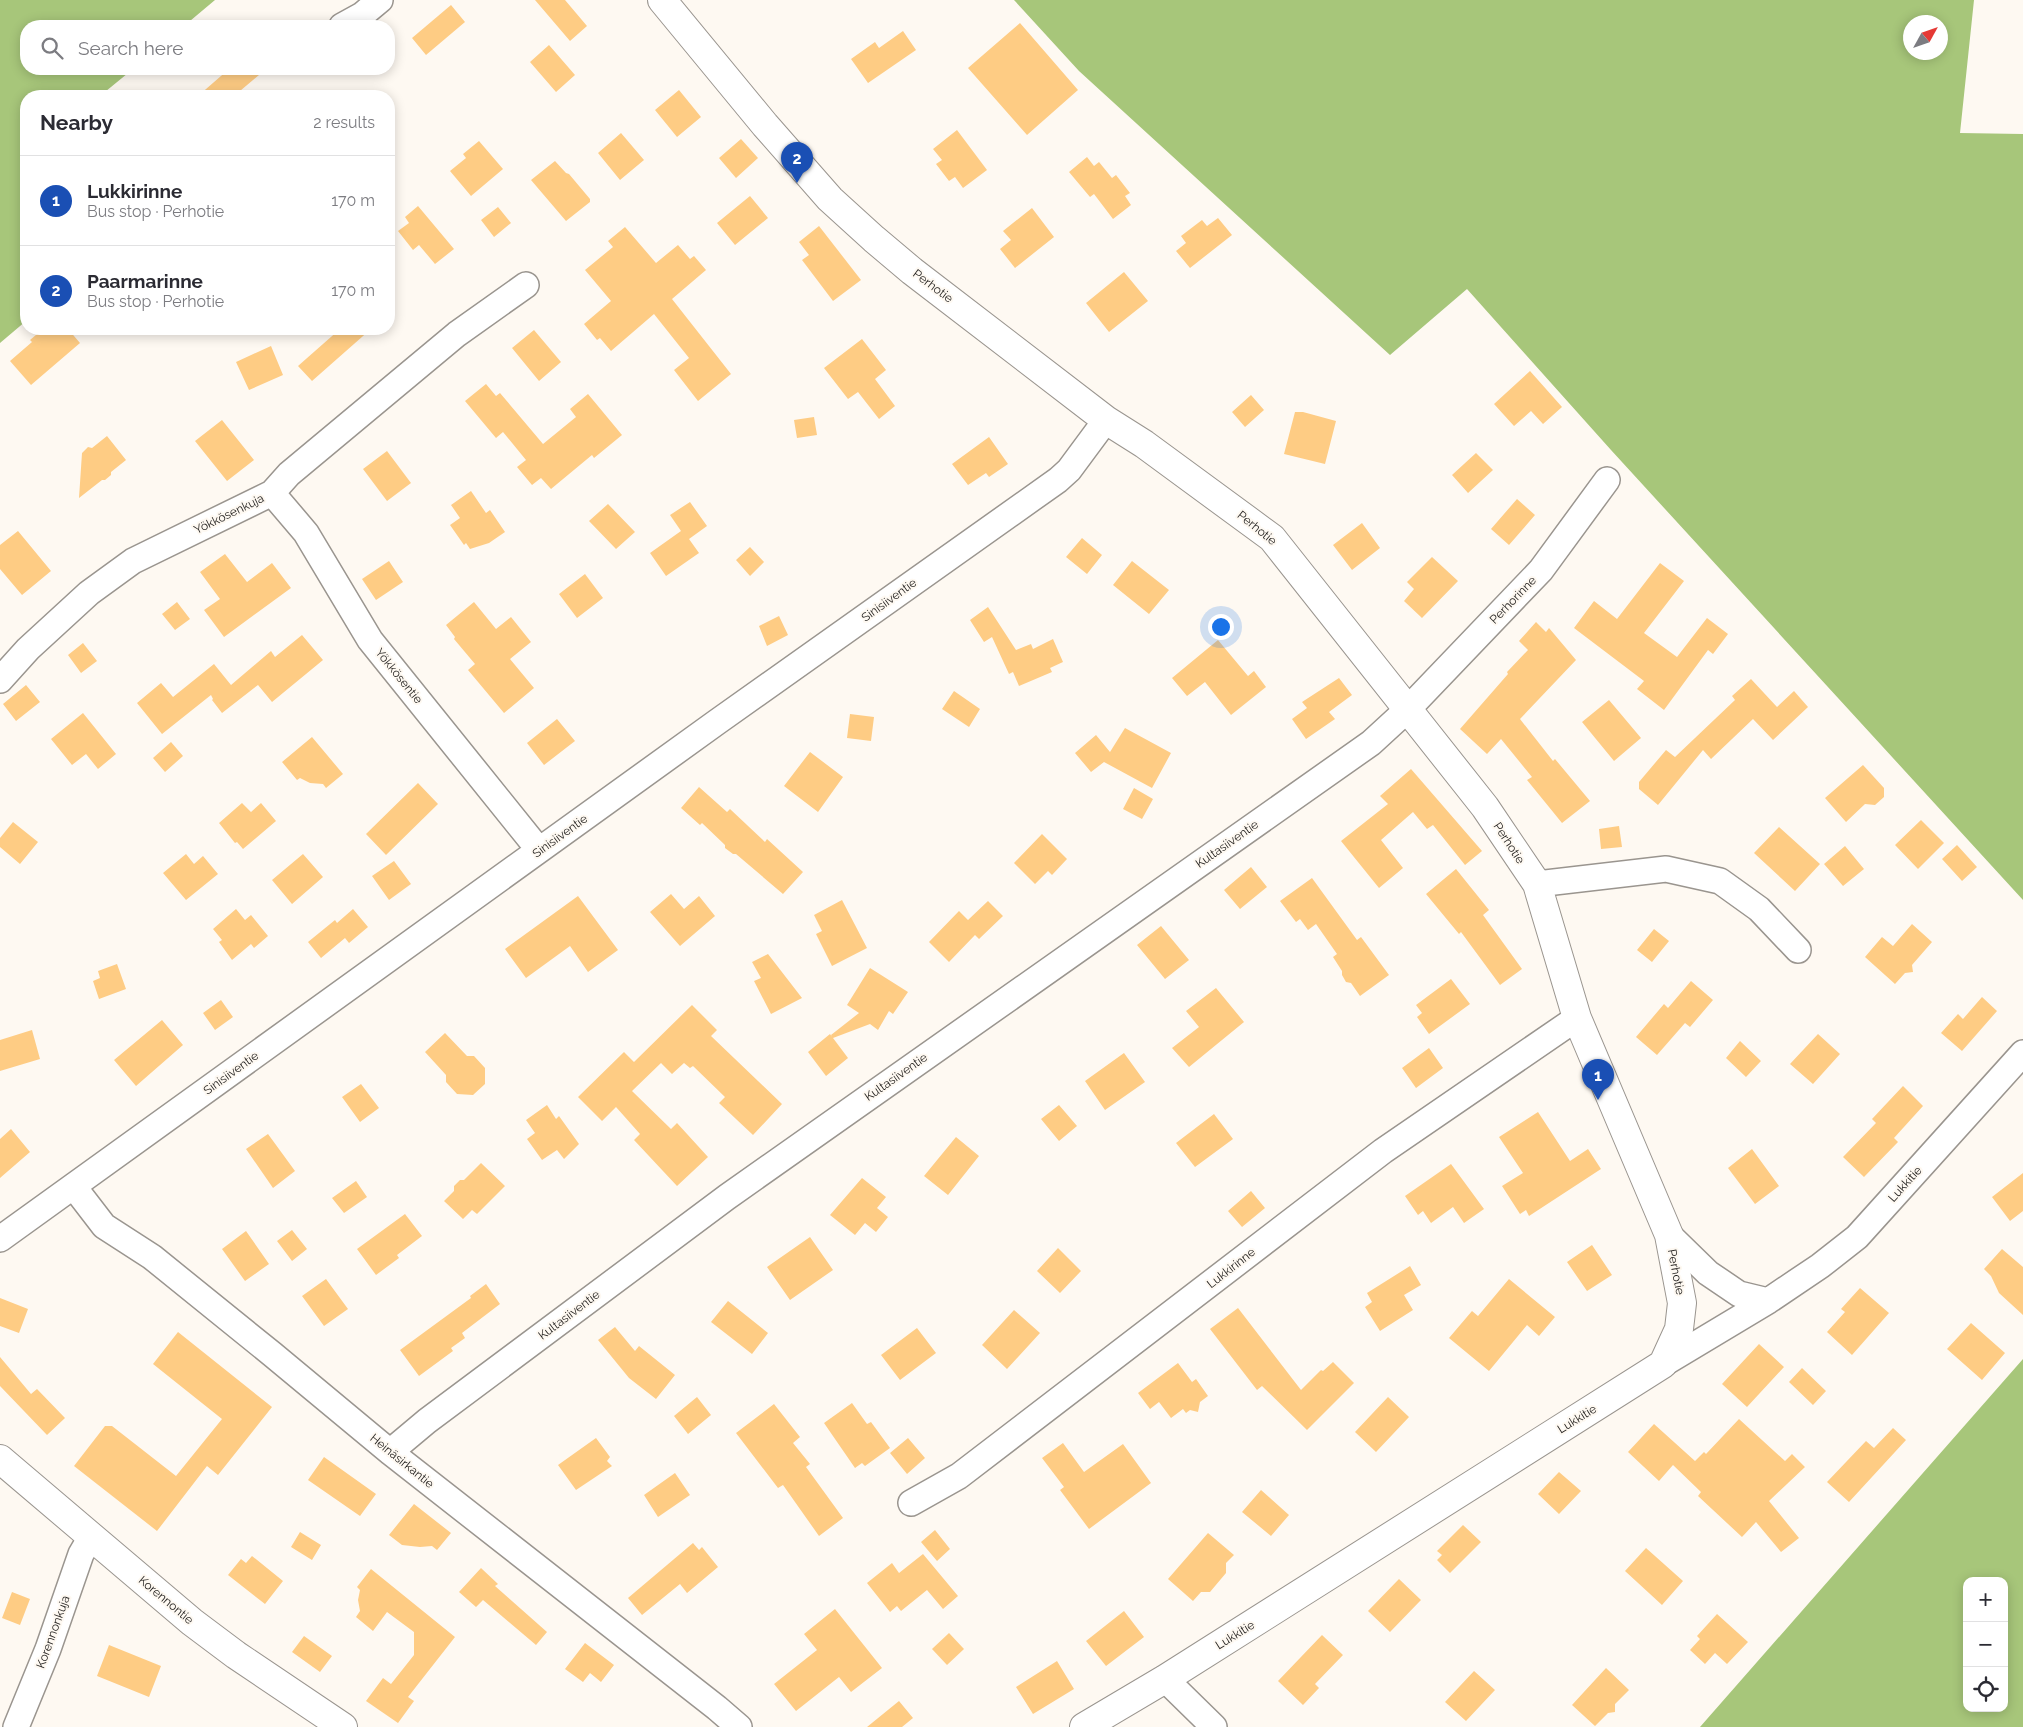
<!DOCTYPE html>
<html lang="en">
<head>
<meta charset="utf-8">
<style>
	:root { --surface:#fff; --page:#f7f7f7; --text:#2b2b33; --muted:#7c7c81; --line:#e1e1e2; --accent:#7c3aed }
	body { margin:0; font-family:Raleway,sans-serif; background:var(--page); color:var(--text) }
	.controls { position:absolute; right:15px; bottom:15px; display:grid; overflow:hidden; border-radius:10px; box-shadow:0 2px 12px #0003 }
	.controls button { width:45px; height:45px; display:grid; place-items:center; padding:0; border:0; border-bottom:1px solid var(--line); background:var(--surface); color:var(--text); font:25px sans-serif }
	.compass { position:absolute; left:1903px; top:15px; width:45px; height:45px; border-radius:50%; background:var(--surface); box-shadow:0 2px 12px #0003; rotate:50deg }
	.you { position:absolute; left:1220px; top:626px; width:18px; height:18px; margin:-12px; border:4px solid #fff; border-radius:50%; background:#1a73e8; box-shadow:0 0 0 8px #1a73e833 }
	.badge { display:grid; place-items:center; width:32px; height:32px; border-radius:50%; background:var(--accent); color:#fff; font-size:16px; font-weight:700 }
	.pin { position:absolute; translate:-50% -41px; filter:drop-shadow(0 1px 2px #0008) }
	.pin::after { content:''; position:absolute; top:26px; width:18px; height:15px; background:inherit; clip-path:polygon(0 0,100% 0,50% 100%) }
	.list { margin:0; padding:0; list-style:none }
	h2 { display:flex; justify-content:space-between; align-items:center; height:65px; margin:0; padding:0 20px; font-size:21px }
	h2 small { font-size:16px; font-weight:400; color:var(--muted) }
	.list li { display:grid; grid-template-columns:32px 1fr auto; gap:15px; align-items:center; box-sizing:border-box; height:90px; padding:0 20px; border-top:1px solid var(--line) }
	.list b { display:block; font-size:19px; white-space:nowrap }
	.list p { margin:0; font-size:16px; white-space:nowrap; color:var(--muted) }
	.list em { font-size:16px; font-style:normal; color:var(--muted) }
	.icon { flex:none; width:28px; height:28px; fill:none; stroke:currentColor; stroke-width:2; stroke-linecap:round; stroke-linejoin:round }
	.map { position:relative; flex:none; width:2023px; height:1727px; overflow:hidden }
	.search { position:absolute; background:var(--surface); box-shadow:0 2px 12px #0003; left:20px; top:20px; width:375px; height:55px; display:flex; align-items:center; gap:12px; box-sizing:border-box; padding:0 18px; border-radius:20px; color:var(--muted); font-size:19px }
	.panel { position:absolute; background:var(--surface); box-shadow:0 2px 12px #0003; left:20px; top:90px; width:375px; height:245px; border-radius:20px }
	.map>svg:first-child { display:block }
	.forest { fill:#a7c67a; fill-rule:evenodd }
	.building { fill:#fecc84 }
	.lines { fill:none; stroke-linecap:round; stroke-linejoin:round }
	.minor-casing { stroke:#9a958f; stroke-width:28 }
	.tertiary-casing { stroke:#9a958f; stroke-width:30 }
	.minor { stroke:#fff; stroke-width:25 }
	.tertiary { stroke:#fff; stroke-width:28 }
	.labels { text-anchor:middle; stroke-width:4; stroke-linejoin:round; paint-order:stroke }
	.street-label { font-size:12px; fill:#201e1c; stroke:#fef9f2 }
</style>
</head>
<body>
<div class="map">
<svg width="2023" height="1727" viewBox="0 0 2023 1727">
	<rect width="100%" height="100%" fill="#fef9f2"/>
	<path class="forest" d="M0,0H215L184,26H26V69H133L100,96H26V321L0,343Z
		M1014,0H1974L1960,133L2023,134V900L1611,450L1467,289L1390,355L1079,71ZM1940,22V52H1910V22Z
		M2023,1359V1727H1700ZM1967,1581H2004V1708H1967Z"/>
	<path class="building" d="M535,0H565L587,26L570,41Z
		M451,5L465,22L426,55L412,38Z
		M1020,23L1078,90L1027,135L968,68Z
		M903,31L916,50L868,83L851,59L875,42L879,48Z
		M549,45L575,75L556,92L530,62Z
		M229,69H266L234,96H198Z
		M679,90L701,117L677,137L655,110Z
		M957,130L987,170L963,188L955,177L949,181L936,164L942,160L933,149Z
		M621,133L644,160L620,180L598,153Z
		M741,139L758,158L736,178L719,158Z
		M479,141L503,169L471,196L450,171L466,158L463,154Z
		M1087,157L1094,166L1099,162L1112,178L1116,175L1130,193L1125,196L1131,205L1113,219L1094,194L1090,197L1069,172Z
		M555,161L566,173L569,174L590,199V202L566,221L531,180Z
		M750,196L768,218L735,245L717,223Z
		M418,206L454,249L435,264L419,245L413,250L398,231L409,223L405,217Z
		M498,207L511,223L494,237L481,220Z
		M1032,208L1054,237L1015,268L1000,249L1011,240L1003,231Z
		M1218,218L1232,235L1190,268L1176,251L1186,243L1181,236L1202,220L1207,226Z
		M819,226L861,280L833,301L802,260L809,255L799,242Z
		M625,227L656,263L678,245L690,259L694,256L706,270L672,299L731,374L698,401L674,370L689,358L654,314L611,351L600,338L597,340L584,324L611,301L585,270L613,247L608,241Z
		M1124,272L1148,301L1109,332L1086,303Z
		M43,329H68L80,343L31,385L10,361L32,342L30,340Z
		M340,329H371L312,381L298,366Z
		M534,330L561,362L539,381L512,348Z
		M862,339L886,370L875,379L895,406L879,419L858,392L848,399L824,368Z
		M271,346L283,375L249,390L236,362Z
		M1530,371L1562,407L1543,424L1531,411L1514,426L1494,404Z
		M486,384L496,396L500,393L543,444L576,417L570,409L588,394L622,435L594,458L592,455L551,489L541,478L532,485L517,467L526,460L503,432L496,438L465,401Z
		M1251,395L1264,410L1245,427L1232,412Z
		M1295,412H1303L1336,421L1325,464L1284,454Z
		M814,417L817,435L797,438L794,420Z
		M222,420L254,460L227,481L195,441Z
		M107,436L126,460L111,472V475L105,480H102L79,498L82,453L88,447L92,448Z
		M989,437L1008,464L989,477L986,473L968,485L952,464Z
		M387,451L411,483L387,501L363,469Z
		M1476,453L1493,470L1468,493L1452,475Z
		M471,491L486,513L490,510L505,532L489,543L470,549L466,543L464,545L450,525L460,518L451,505Z
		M1517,499L1535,515L1509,545L1491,529Z
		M690,502L707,526L689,539L699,553L666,576L650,553L681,531L670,515Z
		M608,504L635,532L616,549L589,521Z
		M1362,523L1380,548L1352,570L1333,545Z
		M18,531L51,571L22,595L0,569V545Z
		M1082,538L1102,555L1087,574L1066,557Z
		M750,547L764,562L750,576L736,560Z
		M225,554L247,582L272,563L291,588L224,637L204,610L220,599L200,572Z
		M1432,557L1458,581L1422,618L1404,601L1414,589L1407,582Z
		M389,561L403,582L376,600L362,579Z
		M1132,561L1169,590L1149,614L1113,585Z
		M1660,563L1684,581L1644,633L1677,657L1707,618L1728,634L1713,654L1708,650L1664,710L1637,689L1644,681L1574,628L1594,601L1617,619Z
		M585,574L603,598L577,618L559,594Z
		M177,602L190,619L175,630L162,614Z
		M474,602L496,629L511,617L531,642L510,659L534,688L504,713L468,670L475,664L454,639L455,637L446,625Z
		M988,607L1016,650L1031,644L1033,649L1053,639L1063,662L1050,668L1052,672L1019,686L1013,672L1009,674L992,637L984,642L970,620Z
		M779,616L788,635L767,646L759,626Z
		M1536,622L1546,632L1549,628L1576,660L1520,719L1553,761L1555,759L1590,801L1562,823L1527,780L1532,777L1501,739L1487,754L1460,729L1508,674L1507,672L1528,650L1519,641Z
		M302,635L323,660L272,702L258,685L222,713L212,700L213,699L211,695L162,734L137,703L161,683L173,697L214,664L231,685L271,651L275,657Z
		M1218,640L1248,676L1254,671L1266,687L1231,715L1205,682L1187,696L1172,678Z
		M83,643L97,661L81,673L68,655Z
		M1339,678L1352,695L1329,712L1335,719L1306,739L1292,719L1307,708L1302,702Z
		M1751,679L1777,707L1794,691L1808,707L1773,740L1753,719L1711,759L1703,750L1658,805L1639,789V782L1666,750L1675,757L1735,700L1732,696Z
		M26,685L40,702L16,721L3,704Z
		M954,691L980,709L969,727L942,709Z
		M1609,700L1641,738L1614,761L1582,722Z
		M83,713L116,754L98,769L86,754L72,765L51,739Z
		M850,714L874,717L871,741L847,738Z
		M557,719L575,741L544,765L527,743Z
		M1125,728L1171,753L1152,788L1104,762L1091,772L1075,753L1096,735L1110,752Z
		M312,737L343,774L326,788L323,784L310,783L300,778L297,780L282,762Z
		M171,742L183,756L165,772L153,758Z
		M810,752L843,777L818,812L784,786Z
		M1863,765L1884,788V797L1875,805L1865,804L1846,822L1825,798Z
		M1411,769L1482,851L1465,865L1433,825L1427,829L1413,812L1381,840L1403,868L1379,888L1341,841L1388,804L1380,796Z
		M418,783L438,804L386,855L366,834Z
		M699,787L727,812L730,809L765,842L767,839L803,872L783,894L736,854H733L725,848V845L702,823L700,825L681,808Z
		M1134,788L1153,799L1142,819L1123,809Z
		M242,803L251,812L261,803L276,821L243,849L237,842L235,843L219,823Z
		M1921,820L1944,843L1918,869L1895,845Z
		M13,822L38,842L20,864L0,847V838Z
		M1619,826L1622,847L1601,849L1599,829Z
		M1779,827L1820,864L1795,891L1754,853Z
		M1042,834L1067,859L1052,875L1048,871L1035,884L1014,863Z
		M1957,845L1977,867L1962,881L1942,859Z
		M1845,846L1864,869L1843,886L1824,864Z
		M186,854L194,864L203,856L218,874L186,900L163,873Z
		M303,854L323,877L292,904L272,880Z
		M394,861L411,884L389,900L372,876Z
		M1251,867L1267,887L1240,909L1224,890Z
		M1456,869L1489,910L1483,915L1522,969L1500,985L1461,932L1459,934L1426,894Z
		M1312,878L1357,940L1361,937L1389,975L1360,996L1351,983L1346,982L1342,975V971L1333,957L1337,954L1316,924L1308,930L1300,919L1296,922L1280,901Z
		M671,894L684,909L699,896L715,916L680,946L650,912Z
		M578,896L618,950L588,972L570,946L526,978L505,949Z
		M842,900L867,948L832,966L816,934L822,931L814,915Z
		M988,901L1003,916L979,939L975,935L949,962L929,942L959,911L968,920Z
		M236,909L245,920L251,915L268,936L254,948L251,944L232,960L219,942L222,940L213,929Z
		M353,909L368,927L349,943L345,938L321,958L308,942L335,920L337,923Z
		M1912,924L1932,942L1912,965L1913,972L1905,973L1895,984L1865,957L1882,937L1893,946Z
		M1161,926L1189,960L1165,979L1137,945Z
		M1654,929L1669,941L1652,962L1637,950Z
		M768,954L802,998L771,1014L754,981L761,978L752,962Z
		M117,964L126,989L99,999L93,981L100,978L98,971Z
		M870,968L908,992L893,1014L889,1011L878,1030L870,1024L833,1038L848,1058L826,1076L808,1052L830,1034L832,1037L831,1035L859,1013L847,1005Z
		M1451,979L1470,1004L1429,1034L1417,1017L1422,1013L1416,1005Z
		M1691,981L1713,1000L1690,1027L1685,1023L1657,1055L1636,1037L1664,1004L1668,1008Z
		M1216,988L1244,1022L1189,1067L1172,1048L1199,1027L1186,1011Z
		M1982,997L1997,1011L1962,1051L1941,1033L1958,1014L1963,1019Z
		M221,1000L233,1017L215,1030L203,1013Z
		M692,1005L717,1030L711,1036L782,1104L753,1135L719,1103L725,1097L693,1066L690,1068L684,1063L672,1074L661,1063L632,1091L671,1129L677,1123L708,1157L677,1186L634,1140L640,1134L616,1107L602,1121L578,1097L624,1052L634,1062Z
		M162,1020L183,1045L136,1086L114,1060Z
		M32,1030L40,1059L0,1071V1040Z
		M445,1033L467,1056H474L485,1068V1084L473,1095L457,1094L446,1082V1075L425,1052Z
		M1818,1034L1840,1054L1813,1084L1790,1064Z
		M1740,1041L1761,1061L1746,1077L1726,1058Z
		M1429,1048L1443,1068L1416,1088L1402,1068Z
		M1124,1053L1145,1082L1105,1110L1085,1081Z
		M361,1084L379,1108L360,1122L342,1097Z
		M1903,1086L1923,1106L1894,1138L1898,1142L1864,1177L1843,1157L1876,1123L1872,1119Z
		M547,1105L556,1119L559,1116L579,1144L564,1159L557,1150L542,1160L527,1139L535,1133L526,1120Z
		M1059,1105L1077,1126L1059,1141L1041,1119Z
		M1538,1112L1570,1161L1588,1149L1601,1169L1529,1216L1526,1210L1520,1214L1502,1186L1523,1173L1499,1137Z
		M1214,1114L1233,1139L1195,1167L1176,1143Z
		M11,1129L30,1152L0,1178V1139Z
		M268,1134L295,1171L273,1188L246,1149Z
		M956,1137L979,1156L948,1195L924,1176Z
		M1752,1149L1779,1186L1755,1204L1728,1168Z
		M481,1163L505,1186L477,1214L472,1210L463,1219L444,1201L454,1191V1186L460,1180H464Z
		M1451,1164L1484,1209L1464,1223L1453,1207L1431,1223L1423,1211L1418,1215L1405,1196Z
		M2023,1173V1211L2010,1221L1992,1197Z
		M862,1178L886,1197L877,1208L888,1217L876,1232L865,1223L855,1235L830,1215Z
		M356,1181L367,1197L344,1213L332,1198Z
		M1251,1191L1265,1208L1242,1227L1228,1211Z
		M405,1214L422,1236L397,1255L399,1258L376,1275L357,1249Z
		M292,1230L307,1249L292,1261L277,1241Z
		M246,1231L269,1264L245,1281L222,1249Z
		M810,1237L833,1270L790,1300L767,1267Z
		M1592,1245L1612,1275L1587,1291L1567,1262Z
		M1058,1248L1081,1271L1060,1293L1037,1271Z
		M2002,1249L2023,1267V1315L1999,1293L1991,1276L1984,1269Z
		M1410,1266L1421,1285L1404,1295L1413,1310L1380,1331L1365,1307L1372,1302L1367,1293Z
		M326,1279L348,1309L324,1326L302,1296Z
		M1509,1279L1555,1317L1539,1336L1527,1325L1489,1371L1449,1338L1472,1311L1478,1316Z
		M486,1284L500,1304L462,1333L465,1338L451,1348L453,1351L419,1376L400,1350L471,1298L470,1296Z
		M1860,1288L1889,1313L1852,1355L1827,1332L1845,1312L1841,1309Z
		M0,1298L28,1309L19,1333L0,1326Z
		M728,1301L768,1333L752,1354L711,1322Z
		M1238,1308L1301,1390L1321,1370L1323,1371L1333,1362L1354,1383L1307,1430L1262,1386L1257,1390L1210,1329Z
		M1014,1310L1040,1333L1007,1369L982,1345Z
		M1971,1323L2005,1353L1982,1380L1947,1349Z
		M615,1327L635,1351L639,1346L675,1375L656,1399L629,1378L598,1340Z
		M917,1328L936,1353L900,1380L881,1355Z
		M178,1332L272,1407L218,1475L207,1466L157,1531L74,1466L105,1426H112L176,1476L222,1419L153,1364Z
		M1759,1344L1784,1367L1747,1407L1722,1384Z
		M0,1357L31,1394L37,1389L65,1418L47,1435L0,1386Z
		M1178,1363L1192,1382L1196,1379L1208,1396L1200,1402L1198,1412L1190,1410L1186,1413L1183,1409L1171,1418L1159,1402L1150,1409L1138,1393Z
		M1802,1368L1826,1391L1813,1405L1789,1382Z
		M697,1397L711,1415L688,1434L674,1416Z
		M1388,1397L1409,1417L1376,1452L1355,1432Z
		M852,1403L867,1424L871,1422L890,1448L865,1466L862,1463L855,1468L824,1423Z
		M774,1404L800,1437L793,1443L810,1464L806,1467L843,1518L819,1536L783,1485L778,1488L736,1433Z
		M1739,1419L1785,1461L1792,1454L1805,1467L1769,1501L1799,1538L1781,1552L1756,1522L1742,1537L1698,1496L1701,1492L1673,1465L1659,1481L1628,1452L1654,1424L1695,1461L1704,1452L1706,1454Z
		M1893,1428L1906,1440L1849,1502L1827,1482L1866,1441L1874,1448Z
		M596,1438L610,1457L607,1461L612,1466L576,1490L558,1465Z
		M908,1438L925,1458L907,1474L890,1453Z
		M1063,1443L1084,1472L1123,1444L1151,1483L1089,1529L1060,1490L1064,1487L1042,1458Z
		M324,1457L376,1494L360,1516L308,1480Z
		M1559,1472L1581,1491L1559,1514L1538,1494Z
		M675,1473L690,1495L658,1517L644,1495Z
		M1261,1490L1289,1515L1271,1536L1242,1512Z
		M414,1504L451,1533L437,1550L432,1546L420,1547L402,1545L389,1535Z
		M1463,1525L1481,1542L1450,1573L1437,1560L1442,1555L1437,1551Z
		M935,1530L950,1549L937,1561L921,1542Z
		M300,1532L321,1545L312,1560L291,1547Z
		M1208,1533L1234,1555L1226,1563V1573L1210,1592H1201L1193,1601L1168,1579Z
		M693,1543L699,1550L702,1547L718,1567L687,1593L680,1584L642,1615L628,1598Z
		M1646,1548L1683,1581L1662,1605L1625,1571Z
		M923,1554L958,1596L943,1609L927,1590L901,1611L897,1606L890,1612L867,1583L892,1563L899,1573Z
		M252,1556L283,1581L265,1604L228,1575L241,1559L246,1563Z
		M481,1568L498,1584L495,1586L547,1632L536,1645L483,1600L476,1607L459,1592Z
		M371,1569L455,1637L408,1697L414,1701L398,1723L366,1701L383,1678L391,1684L414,1655V1632L387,1612L373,1631L356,1617L360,1611L358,1600L360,1590L357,1587Z
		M1399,1579L1421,1600L1390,1632L1368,1611Z
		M12,1592L30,1599L20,1625L2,1618Z
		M835,1609L882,1668L851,1692L839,1677L796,1711L774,1684L817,1650L804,1634Z
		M1124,1611L1144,1637L1106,1666L1086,1641Z
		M1717,1614L1748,1642L1727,1664L1715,1653L1705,1664L1690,1650L1700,1639L1697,1636Z
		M949,1633L964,1649L947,1665L932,1649Z
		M1322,1635L1343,1655L1315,1684L1319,1688L1303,1705L1278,1681Z
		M304,1636L332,1656L320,1672L292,1652Z
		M585,1643L614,1665L601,1682L590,1673L583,1682L565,1669Z
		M109,1645L161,1666L149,1697L97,1676Z
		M1057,1661L1074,1689L1033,1714L1016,1687Z
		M1606,1668L1629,1690L1615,1704V1712L1608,1713L1595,1726L1572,1705Z
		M1474,1671L1495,1690L1466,1721L1445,1702Z
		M899,1701L913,1718L902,1727H867Z"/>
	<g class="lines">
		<defs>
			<path id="minor" d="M342,26L362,15L380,0
				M272,493L306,533L370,640L539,850
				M0,680L28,649L89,593L133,561L272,493L289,474L457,334L526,285
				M1537,884L1666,869L1720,881L1759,909L1798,950
				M74,1187L104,1226L152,1257L272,1354L390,1452L717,1708L739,1727
				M1669,1235L1708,1273L1739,1294L1768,1301
				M0,1239L717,722L1058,480L1069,470L1106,420
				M1663,1364L1768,1301L1820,1266L1857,1237L2023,1053
				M390,1452L427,1421L727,1197L1371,743L1408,709L1541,570L1607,480
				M911,1503L959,1476L1383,1151L1577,1018
				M1165,1679L1214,1727
				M16,1727L48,1649L81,1554L91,1537"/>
			<path id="tertiary" d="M662,0L765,125L830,199L874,239L912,271L1106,420L1144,444L1272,538L1485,807L1537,884L1577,1018L1669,1235L1682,1303L1679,1329L1663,1364L1165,1679L1084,1727
				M0,1459L192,1622L236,1655L343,1727"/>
		</defs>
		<use href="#minor" class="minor-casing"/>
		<use href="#tertiary" class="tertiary-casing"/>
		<use href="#minor" class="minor"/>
		<use href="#tertiary" class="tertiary"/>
	</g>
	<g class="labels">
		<g class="street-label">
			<text transform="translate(933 286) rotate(37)" y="4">Perhotie</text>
			<text transform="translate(229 514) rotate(-26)" y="4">Yökkösenkuja</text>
			<text transform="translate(1257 528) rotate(39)" y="4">Perhotie</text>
			<text transform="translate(889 600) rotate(-36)" y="4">Sinisiiventie</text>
			<text transform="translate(1513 600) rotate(-46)" y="4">Perhorinne</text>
			<text transform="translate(399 676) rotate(51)" y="4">Yökkösentie</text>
			<text transform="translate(560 836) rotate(-36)" y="4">Sinisiiventie</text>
			<text transform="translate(1509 843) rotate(57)" y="4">Perhotie</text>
			<text transform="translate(1227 844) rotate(-35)" y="4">Kultasiiventie</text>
			<text transform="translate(231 1073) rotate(-36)" y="4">Sinisiiventie</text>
			<text transform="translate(896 1077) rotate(-35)" y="4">Kultasiiventie</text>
			<text transform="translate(1905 1184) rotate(-48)" y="4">Lukkitie</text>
			<text transform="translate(1231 1268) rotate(-38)" y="4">Lukkirinne</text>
			<text transform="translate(1676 1272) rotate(79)" y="4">Perhotie</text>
			<text transform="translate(569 1315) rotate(-37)" y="4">Kultasiiventie</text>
			<text transform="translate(1577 1419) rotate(-32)" y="4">Lukkitie</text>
			<text transform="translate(402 1461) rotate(39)" y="4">Heinäsirkantie</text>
			<text transform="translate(166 1600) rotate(40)" y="4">Korennontie</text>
			<text transform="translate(53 1632) rotate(-70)" y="4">Korennonkuja</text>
			<text transform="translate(1235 1635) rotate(-32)" y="4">Lukkitie</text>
		</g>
	</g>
</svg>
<div class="controls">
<button>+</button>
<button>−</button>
<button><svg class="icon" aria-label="locate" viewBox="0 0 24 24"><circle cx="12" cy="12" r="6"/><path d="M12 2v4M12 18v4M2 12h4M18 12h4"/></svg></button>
</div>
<svg class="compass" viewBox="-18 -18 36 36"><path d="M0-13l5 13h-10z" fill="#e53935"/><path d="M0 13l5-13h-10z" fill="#7c7c81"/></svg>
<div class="you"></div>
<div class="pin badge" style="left:1598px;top:1100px;background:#1a4fb4">1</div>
<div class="pin badge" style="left:797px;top:183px;background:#1a4fb4">2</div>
<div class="search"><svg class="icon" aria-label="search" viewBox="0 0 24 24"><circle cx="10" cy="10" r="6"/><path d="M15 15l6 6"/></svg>Search here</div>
<section class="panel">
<h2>Nearby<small>2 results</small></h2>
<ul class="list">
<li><span class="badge" style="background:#1a4fb4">1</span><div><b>Lukkirinne</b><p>Bus stop · Perhotie</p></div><em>170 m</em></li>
<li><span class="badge" style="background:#1a4fb4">2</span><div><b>Paarmarinne</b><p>Bus stop · Perhotie</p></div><em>170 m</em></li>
</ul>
</section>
</div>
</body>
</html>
